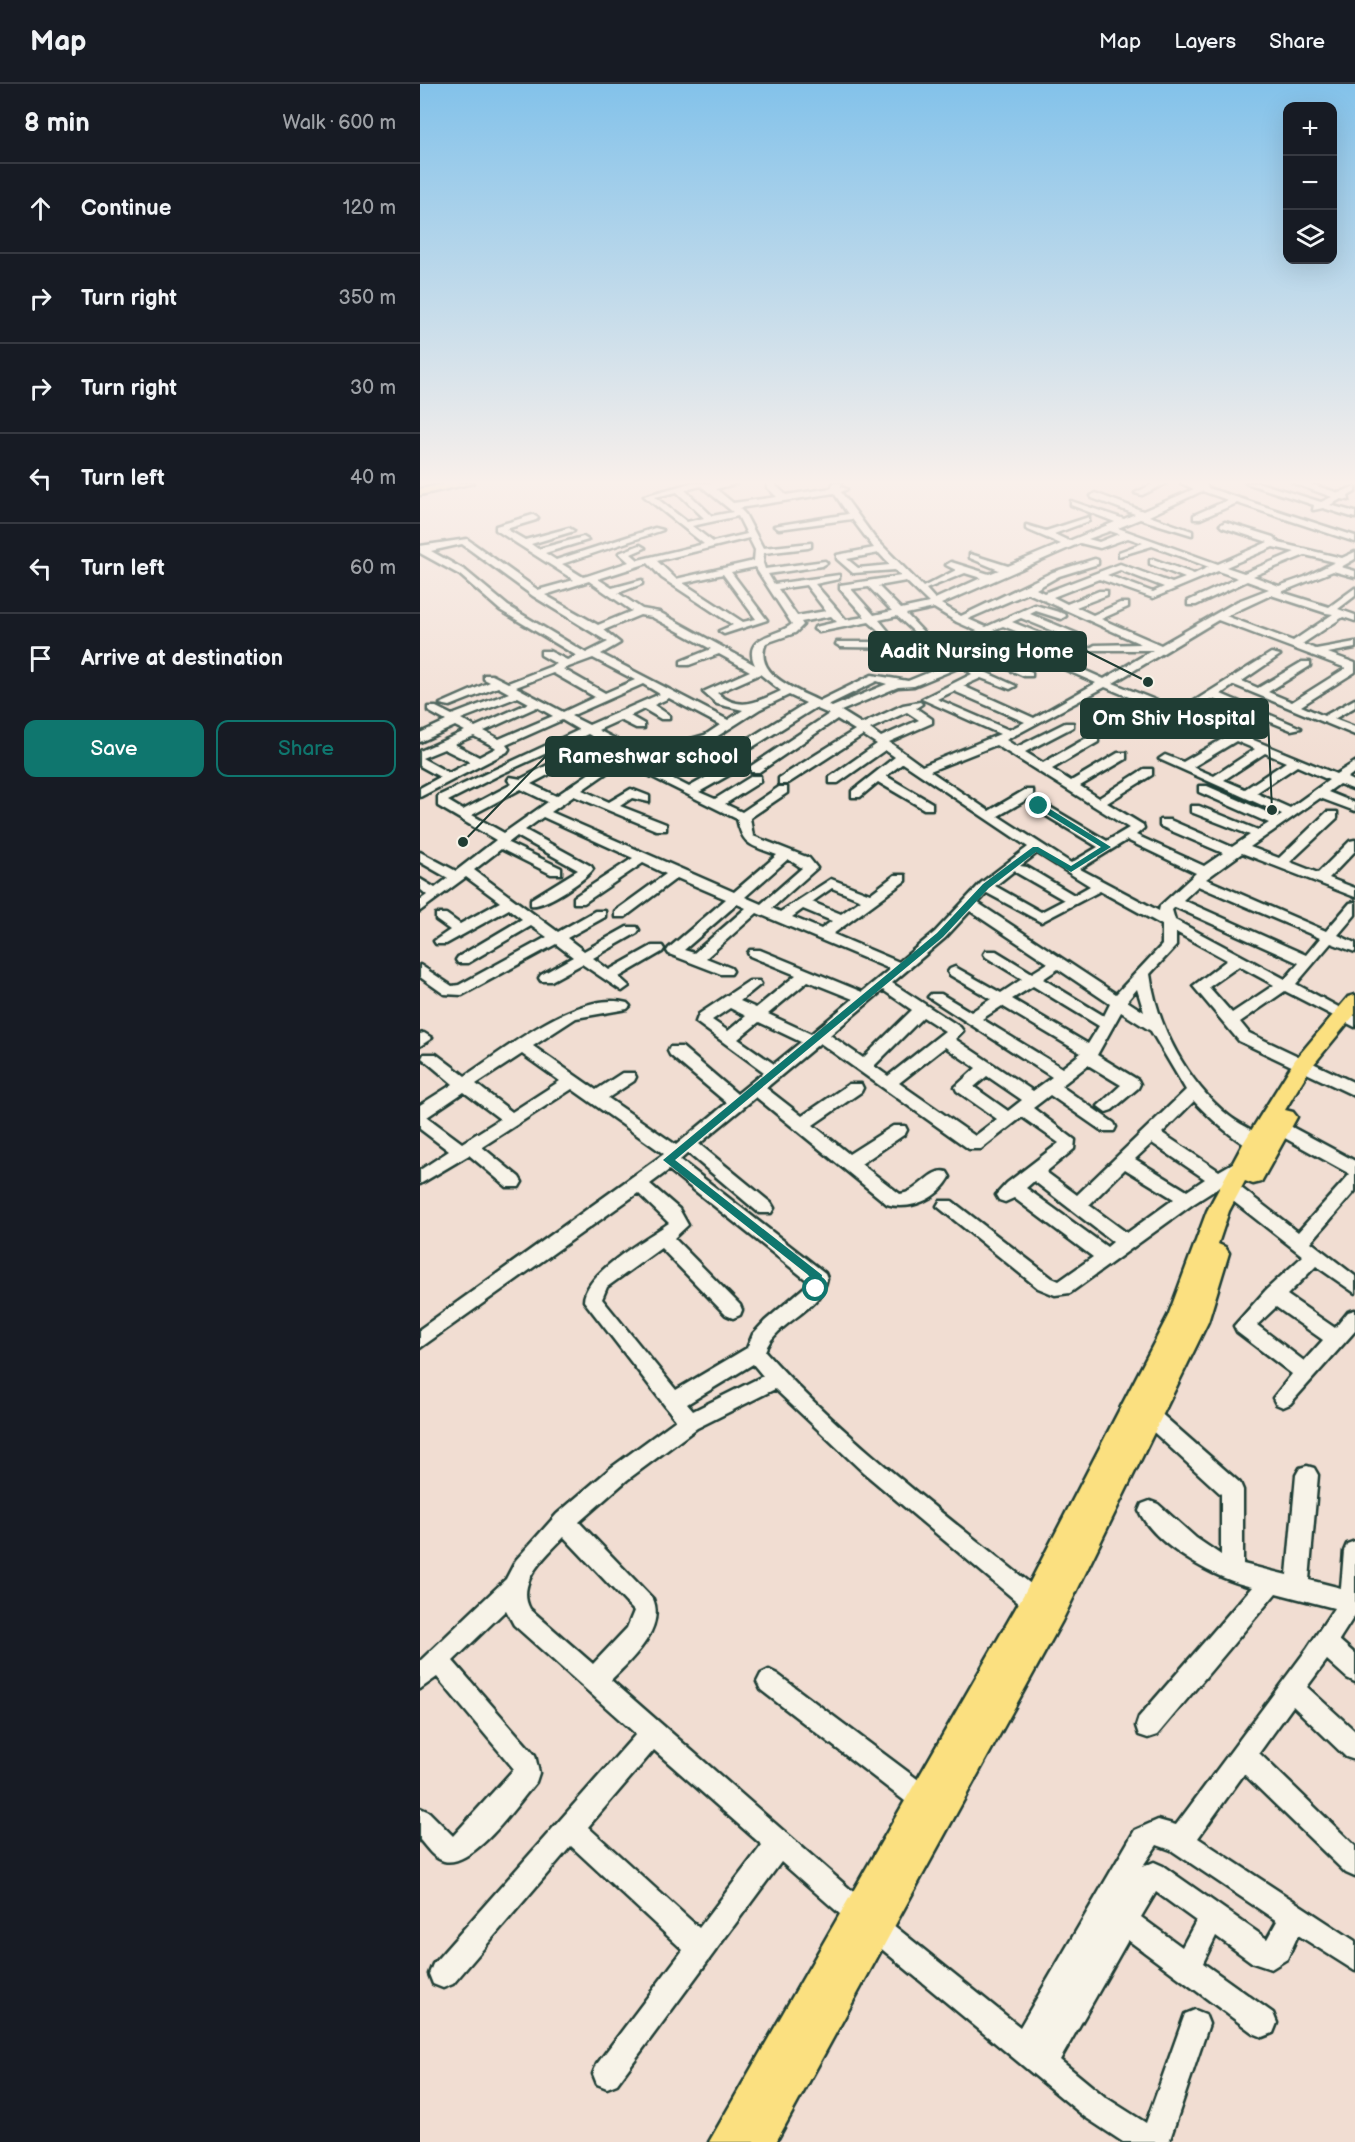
<!DOCTYPE html>
<html lang="en">
<head>
<meta charset="utf-8">
<style>
	:root { --surface:#171b24; --page:#242831; --text:#f1f3f6; --muted:#9ea1a6; --line:#363941; --accent:#0f766e }
	body { margin:0; font-family:"Balsamiq Sans",sans-serif; background:var(--page); color:var(--text) }
	.controls { position:absolute; right:18px; top:18px; display:grid; overflow:hidden; border-radius:12px; box-shadow:0 6px 24px #0002 }
	.controls button { width:54px; height:54px; display:grid; place-items:center; padding:0; border:0; border-bottom:2px solid var(--line); background:var(--surface); color:var(--text); font:30px sans-serif }
	.stop { position:absolute; width:18px; height:18px; margin:-14px; border:4px solid #0f766e; border-radius:50%; background:#fff }
	.stop.end { background:#0f766e; border-color:#fff; box-shadow:0 2px 6px #0008 }
	.list { margin:0; padding:0; list-style:none }
	h2 { display:flex; justify-content:space-between; align-items:center; height:78px; margin:0; padding:0 24px; font-size:26px }
	h2 small { font-size:20px; font-weight:400; color:var(--muted) }
	.list li { display:grid; grid-template-columns:39px 1fr auto; gap:18px; align-items:center; box-sizing:border-box; height:90px; padding:0 24px; border-top:2px solid var(--line) }
	.list b { display:block; font-size:22px; white-space:nowrap }
	.list em { font-size:20px; font-style:normal; color:var(--muted) }
	.actions { display:flex; gap:12px; padding:18px 24px }
	.actions a { flex:1; padding:14px 0; border:2px solid var(--accent); border-radius:12px; text-align:center; font-size:21px; color:var(--accent) }
	.actions .main { background:var(--accent); color:#fff }
	.icon { flex:none; width:33px; height:33px; fill:none; stroke:currentColor; stroke-width:2; stroke-linecap:round; stroke-linejoin:round }
	.map { position:relative; flex:none; width:935px; height:2058px; overflow:hidden }
	header { display:flex; align-items:center; gap:36px; box-sizing:border-box; height:84px; padding:0 30px; background:var(--surface); border-bottom:2px solid var(--line) }
	header strong { font-size:28px }
	nav { display:flex; gap:33px; margin-inline-start:auto; font-size:21px }
	main { display:flex }
	aside { flex:1; background:var(--surface) }
	.map>svg:first-child { display:block }
	.lines { fill:none; stroke-linecap:round; stroke-linejoin:round }
	.minor-casing { stroke:#1f3d34; stroke-width:5 }
	.major-casing { stroke:#1f3d34; stroke-width:5 }
	.minor { fill:#f7f3e8; fill-rule:evenodd }
	.major { fill:#fbe080; fill-rule:evenodd }
	.route { fill:#0f766e }
	.leader { fill:none; stroke:#1f3d34; stroke-width:2 }
	.callout-dot { fill:#1f3d34; stroke:#f7f3e8; stroke-width:2 }
	.callout { fill:#1f3d34; stroke:#1f3d34; stroke-width:2 }
	.callout-label { font-size:21px; text-anchor:middle; font-weight:bold; fill:#fff }
</style>
</head>
<body>
<header>
<strong>Map</strong>
<nav><a>Map</a><a>Layers</a><a>Share</a></nav>
</header>
<main>
<aside>
<h2>8 min<small>Walk · 600 m</small></h2>
<ul class="list">
<li><svg class="icon" aria-label="ahead" viewBox="0 0 24 24"><path d="M12 20V5M6 11l6-6 6 6"/></svg><div><b>Continue</b></div><em>120 m</em></li>
<li><svg class="icon" aria-label="right" viewBox="0 0 24 24"><path d="M7 20v-9h11M14 6l5 5-5 5"/></svg><div><b>Turn right</b></div><em>350 m</em></li>
<li><svg class="icon" aria-label="right" viewBox="0 0 24 24"><path d="M7 20v-9h11M14 6l5 5-5 5"/></svg><div><b>Turn right</b></div><em>30 m</em></li>
<li><svg class="icon" aria-label="left" viewBox="0 0 24 24"><path d="M17 20v-9H6M10 6l-5 5 5 5"/></svg><div><b>Turn left</b></div><em>40 m</em></li>
<li><svg class="icon" aria-label="left" viewBox="0 0 24 24"><path d="M17 20v-9H6M10 6l-5 5 5 5"/></svg><div><b>Turn left</b></div><em>60 m</em></li>
<li><svg class="icon" aria-label="arrive" viewBox="0 0 24 24"><path d="M6 21V4h12l-3 4 3 4H6"/></svg><div><b>Arrive at destination</b></div></li>
</ul>
<div class="actions"><a class="main">Save</a><a>Share</a></div>
</aside>
<div class="map">
<svg width="935" height="2058" viewBox="0 0 935 2058">
	<rect width="100%" height="100%" fill="#f1ddd2"/>
	<filter id="ink" filterUnits="userSpaceOnUse"><feTurbulence type="fractalNoise" baseFrequency=".0167" numOctaves="2"/><feDisplacementMap in="SourceGraphic" scale="12" xChannelSelector="R" yChannelSelector="G"/><feConvolveMatrix kernelMatrix="1 2 1 2 8 2 1 2 1" color-interpolation-filters="sRGB"/></filter>
	<g filter="url(#ink)">
		<g class="lines">
			<defs>
				<path id="minor" d="M271,399H317L296,405L313,419L357,413L347,403V399H353L366,411L412,404L413,399H421V403L427,405L421,408L454,453L503,503L536,486L526,481L531,478L569,490L579,486L550,474V470L588,482L641,460L606,445V441L626,447L669,433V437L634,450L649,457L695,438L651,421V417L704,435L715,430L672,414L671,412L675,409L723,427L774,405L761,399H785L788,404L935,452V458L817,419L780,435H774V431L808,416L782,407L729,432L772,447V451L720,435L698,444L798,480L848,458L802,443L800,441L805,438L853,453L859,459L922,474L935,468V475L921,483L935,487V493L913,487L861,508L909,523L935,504V512L918,525L935,531V537L923,533L882,560L896,565L935,558V564L908,569L935,579V588L881,622L904,632L935,615V623L914,635L935,643V651L814,601L801,610L881,644L871,646L793,615L768,629L916,690L935,678V688L927,694L935,698V706L919,700L908,708L935,719V727L900,714L830,763L859,774L907,728H917V734L870,778L898,789L930,757L935,756V767L909,794L935,804V813L822,769L786,795L906,847L930,819L935,818V831L918,851L935,859V868L911,859L876,900L935,932V943L865,907L820,938L829,949L935,999V1012L819,957L773,902L807,876L756,848V862L730,890C737,943 767,998 809,1032C821,1042 846,1051 853,1064L851,1068C831,1074 788,1032 774,1017L742,1049L799,1087L818,1076H830L833,1080L830,1084L806,1100H816L878,1148L930,1090L843,1042L841,1038L843,1034H855L935,1077V1107L891,1158L935,1192V1209L896,1182L867,1211L915,1244L928,1228L935,1226V1247L870,1320L863,1323L856,1320L853,1314L872,1290L817,1248L814,1242L846,1206L883,1172L804,1110L801,1105L803,1101L773,1120L650,1209L635,1211L618,1204L517,1122L520,1117H532L632,1194L639,1197L673,1173L594,1114L585,1118L579,1116L576,1111L587,1099L639,1059L602,1033L561,1065H549L400,959L346,1004L382,1032L429,1000H441L443,1004L441,1008L393,1041L429,1070L473,1042H485L487,1046L485,1050L441,1080L480,1110C499,1109 510,1083 527,1088L530,1093C518,1115 490,1127 467,1120L336,1013L279,1060L351,1119L354,1124L351,1129H339L268,1069L260,1076L405,1189L407,1194C401,1228 357,1236 345,1267C427,1359 529,1433 623,1510L626,1518L623,1526L615,1529L607,1526L443,1388L355,1305L277,1344L207,1396L159,1438L233,1515C246,1545 210,1577 191,1596L447,1820L600,1943L715,1746L738,1736L756,1741L887,1565L914,1524L856,1509L737,1651L728,1654L719,1651L716,1642L719,1633L832,1503C796,1495 735,1462 719,1427L722,1420L730,1417L738,1420L776,1454L801,1471V1410L715,1331L712,1325L715,1319L722,1316L729,1319L820,1399L823,1406V1480L867,1491L876,1391L880,1384L887,1382L894,1384L898,1391L889,1496L921,1504L924,1467L927,1460L935,1457V1531L919,1556L935,1570V1598L927,1594L907,1576L887,1603L935,1647V1676L926,1673L873,1622L839,1669L935,1762V1793L926,1789L824,1690L778,1754L935,1857V1887L878,1851L867,1875L851,1885L833,1879L796,1852L783,1879L853,1929L857,1939L853,1949L843,1953L833,1949L708,1856L640,1976L685,2013L726,2039L765,1930L775,1926L785,1930L789,1940L749,2058H703L665,2033L429,1838L361,1778L197,2000L187,2004L177,2000L173,1990L177,1980L263,1866L151,1762L33,1900L23,1904L13,1900L9,1890L13,1880L216,1650L94,1541L86,1526L33,1577L115,1671L119,1689L116,1698C98,1719 54,1784 24,1777C13,1774 7,1764 0,1756V1724L9,1728L33,1752L94,1685L17,1593L0,1605V1577L86,1495L96,1476L137,1430L192,1383L256,1336L164,1217C164,1189 226,1155 249,1139L218,1109L0,1264V1245L244,1070L152,1005L62,1063L99,1093L102,1098L99,1103H87L49,1071L0,1100V1086L29,1067L0,1045V1021L33,1000L2,974L4,970H16L45,992C85,966 158,905 207,919L210,922L207,925L156,934L113,962L176,1006L202,989H214L216,993L214,997L188,1014L256,1061L307,1019L250,971L248,967L250,963H262L317,1010L344,988L276,938L279,930L329,897H339L341,900L320,917L336,924L376,891L330,872L328,869L330,866H340L442,908L470,885L337,829L286,874L311,884L313,887L311,890H301L249,870L247,867L249,864L306,815L257,794L205,833H195V827L246,790L223,779L164,819H154V813L213,774L123,733L105,746L171,782L173,785C166,796 123,824 111,821V815L158,786L97,752L88,759L141,784V790H131L81,765L54,786L138,848L175,827H185V833L147,854L164,867L207,843H217L219,846L217,849L173,874L189,886L232,862H242L244,865L242,868L199,893L209,902L202,907L162,880L131,897H121L119,894L121,891L153,873L136,860L42,911L24,910L0,893V881L32,902L39,901L127,853L111,842L48,879H38L36,876L38,873L102,835L89,825L26,860H16L14,857L30,846L16,836V830H26L40,840L80,818L46,793L0,827V816L7,811L0,805V795L15,804L28,794L0,778V768L36,787L76,756L18,722V712L159,646L142,636L86,661L89,665L87,668L0,713V704L20,693L0,682V667L45,647L35,642L0,658V649L26,637L8,627V623H16L32,631L89,609L78,603L30,622L20,620L70,598L64,595V591H72L88,599L137,580L121,571V567H129L147,576L157,572L80,526L40,491L0,469V462L47,455L118,506L154,496L76,446V442L113,431L118,434L116,436L86,445L105,456L149,444L154,447L111,460L118,465L163,453L168,456L125,469L136,476L235,444L243,446L142,480L163,493L167,492L209,478L199,469L220,461L225,464L211,470L218,476L284,460L224,412ZM281,402L313,428L292,432L265,406ZM257,408L284,434L267,438L235,413ZM414,409L428,430L354,442L359,445L432,435L454,464L417,471V475L433,489L475,486L481,492L420,501V505L445,533L426,536L395,500L419,495V491L354,500L348,490L402,482L407,479L405,477L345,485L343,479L344,469L388,464L391,463V459L343,464L325,430L319,424ZM318,432L327,450L293,458L272,442ZM690,447L699,450L679,458L668,455ZM329,454L335,466L334,477L256,495L237,477ZM708,454L723,459L699,468V472L732,462L789,483L774,490L733,475L730,476V480L765,494L752,499L700,480L624,509L616,505L639,492L678,480V476L675,475L633,488L541,532L521,520L660,459L680,464ZM42,460L113,512L188,558L166,569L88,522L46,487L11,467ZM853,463L875,468L824,489L806,483ZM459,469L470,481L438,484L427,475ZM885,471L915,478L885,493L859,502L833,492ZM228,479L242,494L313,541L299,547L304,550L347,536L311,488L335,483L372,540C358,553 321,551 335,581L239,528L222,525L198,509L222,500V496L192,504L178,495ZM700,486L744,503L733,508L687,491ZM798,487L818,494L768,517V521H776L827,497L849,505L818,517L741,561L681,535L708,523V519H700L673,531L656,523L687,511V507H679L647,520L633,513L679,495L733,514ZM545,489L561,494L515,515L506,505ZM303,490L336,535L323,538L263,499ZM169,497L212,527L178,541L125,511ZM486,497L509,519L481,525L458,502ZM386,501L406,527L377,532L358,505ZM449,503L472,527L454,531L431,505ZM608,509L721,560L675,561L670,564L671,566H733L684,595L601,558V554H592L573,546L583,542L632,561L636,560V556L592,538L601,534L650,554H658V550L610,530L616,527L641,535L646,532L645,530L615,521L566,543L548,535ZM851,511L906,529L913,530L873,557L806,532ZM514,524L537,538L582,558H417L416,560L421,563L566,565L488,597L452,591L399,617C377,606 332,590 346,559L375,549L383,541L381,538L411,532L417,538L395,543L394,545L399,548L449,538L464,551L469,548L459,536L477,532L502,555L507,552L486,530ZM220,531L232,533L291,565L261,577V581H269L299,570L330,587L283,608L297,620L323,626L308,636L181,570L200,559L184,546ZM798,536L926,584L872,618L848,608L890,582V578H882L838,604L822,597L860,571L851,569L763,624L762,627L693,599ZM591,562L676,599L614,634L543,602L561,594L590,605L596,602L556,584H548L547,586L552,590L502,615L580,650L502,682L469,658L512,639V635L496,624L502,620L500,618L483,621L442,640L421,627L478,603L494,602L562,574L604,592H612V588L571,571ZM173,574L215,596L185,609L143,585ZM133,589L175,613L143,628L96,603ZM340,590L361,607C337,618 320,628 297,609ZM457,597L467,600L412,623L408,621ZM223,600L240,610L169,641L151,632ZM685,603L806,653L763,678L745,671L739,675L862,730L858,733L787,702H779V708L849,739L838,746L779,722H771V728L830,751L812,763L750,736H740V742L803,769L784,782L716,751L724,744L723,741L687,719L732,691V685H724L679,714L660,702L706,675V669H698L651,697L632,685L678,658V652H670L623,679L605,668L653,643V639H645L597,663L586,656ZM534,607L605,638L589,646L517,615ZM369,611L386,619L307,668V674H315L395,624L409,630L331,682V688H339L417,635L435,646L359,694V700H367L443,651L457,660L410,693V699H418L465,666L475,673L432,707V713H440L458,698L504,725H512V719L466,692L483,679L608,763L561,799L515,848L479,878L413,850L485,797V791H475L450,810L411,795L360,828L352,824L397,784L389,774L333,752L330,734L367,709V703H359L322,728L305,720L340,698V692H332L295,715L279,708L318,686V680H310L269,703L220,678L293,655L340,625ZM98,613L109,619L55,643L41,635ZM249,614L300,641L285,651L222,669L178,646L200,636L216,644H224V640L210,632L224,625L241,635H249V631L234,621ZM117,623L133,632L79,655L64,647ZM487,628L499,636L461,653L450,645ZM168,650L177,655L101,695L90,693L88,696L92,700L43,726L28,717L81,690ZM54,652L75,663L76,664L59,673L34,660ZM816,657L835,665L794,692L773,683ZM186,660L211,673L180,682L136,712L111,700ZM576,661L709,744L687,757L623,719H615V725L678,763L651,779L578,732L613,712V706H605L569,727L510,687ZM24,665L50,678L29,689L2,674ZM845,669L866,678L825,705L804,696ZM208,681L317,735C323,763 332,761 357,771L314,808L131,728L154,712L236,746H246V740L200,722L212,714L229,718V712L211,705L189,718L162,706L188,688ZM877,682L909,696L870,724L836,709ZM101,705L128,718L84,749L52,731ZM707,756L776,789L740,822L739,827L660,785ZM617,769L670,802L654,811L607,783L600,782ZM368,775L382,784L341,820L325,813ZM595,786L597,789L644,816L621,828L575,802ZM778,802L900,854L886,871L763,816ZM412,804L441,816L421,830L392,818ZM680,807L742,841V861L696,910L558,819L567,809L621,838ZM317,820L326,824L274,869L264,866ZM755,823L879,879L865,895L755,836L752,826ZM383,825L412,837L401,845L372,833ZM550,827L628,879L612,889L576,867H566L564,870L566,873L602,895L581,909L535,883L530,885L528,888L530,891L571,915L551,928L521,910H511L508,913L632,993L613,1007L535,955L543,947L540,943L472,899L525,854ZM819,882L854,901L812,929L789,903ZM638,885L690,920L684,932L623,895ZM388,897L433,915L391,950L348,930ZM613,902L679,942L668,960L592,915ZM717,905L724,928L707,917ZM463,906L492,926L443,974L410,951ZM582,922L661,969L642,984L562,935ZM310,924L326,932L308,947L292,936ZM701,928L731,947L766,1006L657,1111L626,1088L654,1065L655,1056L613,1024L630,1011L682,1047H694L696,1043L694,1039L641,1002L668,981L701,1001L678,1022L686,1028L692,1026L718,1004L720,1000L718,996L677,971ZM503,933L525,947L468,992L454,982ZM339,938L381,958L354,980L318,955ZM525,963L556,984L535,1003L537,1007L577,1035L555,1052L479,999ZM102,970L140,997L92,1028L56,1000ZM567,992L602,1016L588,1027L554,1003ZM44,1008L80,1035L42,1059L7,1033ZM732,1059L785,1095L767,1107L715,1075ZM705,1085L754,1115L707,1149L669,1121ZM249,1086L388,1197L387,1201L345,1237L333,1250L327,1264L256,1306L182,1215L187,1203L241,1164L306,1231L313,1234L320,1231L322,1226L320,1221L254,1154L268,1141L259,1125L230,1100ZM614,1097L693,1158L687,1163L606,1104ZM856,1223L903,1256L884,1277L837,1241ZM333,1280L343,1292L273,1327L267,1320ZM144,1453L214,1527L207,1544L173,1580L110,1525C95,1498 126,1472 144,1453ZM234,1666L342,1761L279,1844L168,1743ZM737,1761L751,1766L857,1837L847,1855L743,1782L734,1778L722,1783ZM736,1808L776,1837L762,1863L721,1833Z
					M735,399H747L722,411L715,409Z
					M826,399H840L901,418L912,413L873,399H887L919,409L935,402V408L928,412L929,416L921,415L910,421L935,428V434L903,424L893,426L894,421Z
					M4,949L12,954L0,962V950Z
					M349,1586L357,1590L512,1706L516,1715L512,1724L503,1728L494,1724L341,1606L337,1598L341,1590Z"/>
				<path id="major" d="M29,399H53L0,411V405Z
					M935,911V930L889,986L865,1026L873,1028L877,1033L841,1098L833,1100L825,1097L809,1127L798,1160L805,1163L809,1169L788,1238L642,1537L356,2058H289L605,1508L748,1232L787,1127L824,1058L875,976L928,913Z"/>
			</defs>
			<use href="#minor" class="minor-casing"/>
			<use href="#major" class="major-casing"/>
			<use href="#minor" class="minor"/>
			<use href="#major" class="major"/>
		</g>
	</g>
	<linearGradient id="sky" x2="0" y2="1"><stop stop-color="#83c2ea"/><stop offset="0.58" stop-color="#f9f0eb"/><stop offset="1" stop-color="#f9f0eb" stop-opacity="0"/></linearGradient>
	<rect width="935" height="687" fill="url(#sky)"/>
	<path class="route" d="M617,720H622L691,763L651,788L616,768L569,804L523,853L255,1076L402,1191L400,1208H392V1195L387,1190L243,1076L517,849L563,800L613,763H618L651,782L681,763L617,724Z"/>
	<path class="leader" d="M728 598L666 567M852 726L848 634M43 758L126 672"/>
	<g class="callout-dot">
		<circle cx="728" cy="598" r="6"/>
		<circle cx="852" cy="726" r="6"/>
		<circle cx="43" cy="758" r="6"/>
	</g>
	<g class="callout">
		<rect x="449" y="548" width="217" height="39" rx="6"/>
		<rect x="661" y="615" width="187" height="39" rx="6"/>
		<rect x="126" y="653" width="204" height="39" rx="6"/>
	</g>
	<g class="callout-label">
		<text x="557" y="574">Aadit Nursing Home</text>
		<text x="754" y="641">Om Shiv Hospital</text>
		<text x="228" y="679">Rameshwar school</text>
	</g>
</svg>
<div class="controls">
<button>+</button>
<button>−</button>
<button><svg class="icon" aria-label="layers" viewBox="0 0 24 24"><path d="M12 4l9 5-9 5-9-5zM3 14l9 5 9-5"/></svg></button>
</div>
<div class="stop" style="left:396px;top:1205px"></div>
<div class="stop end" style="left:619px;top:722px"></div>
</div>
</main>
</body>
</html>
